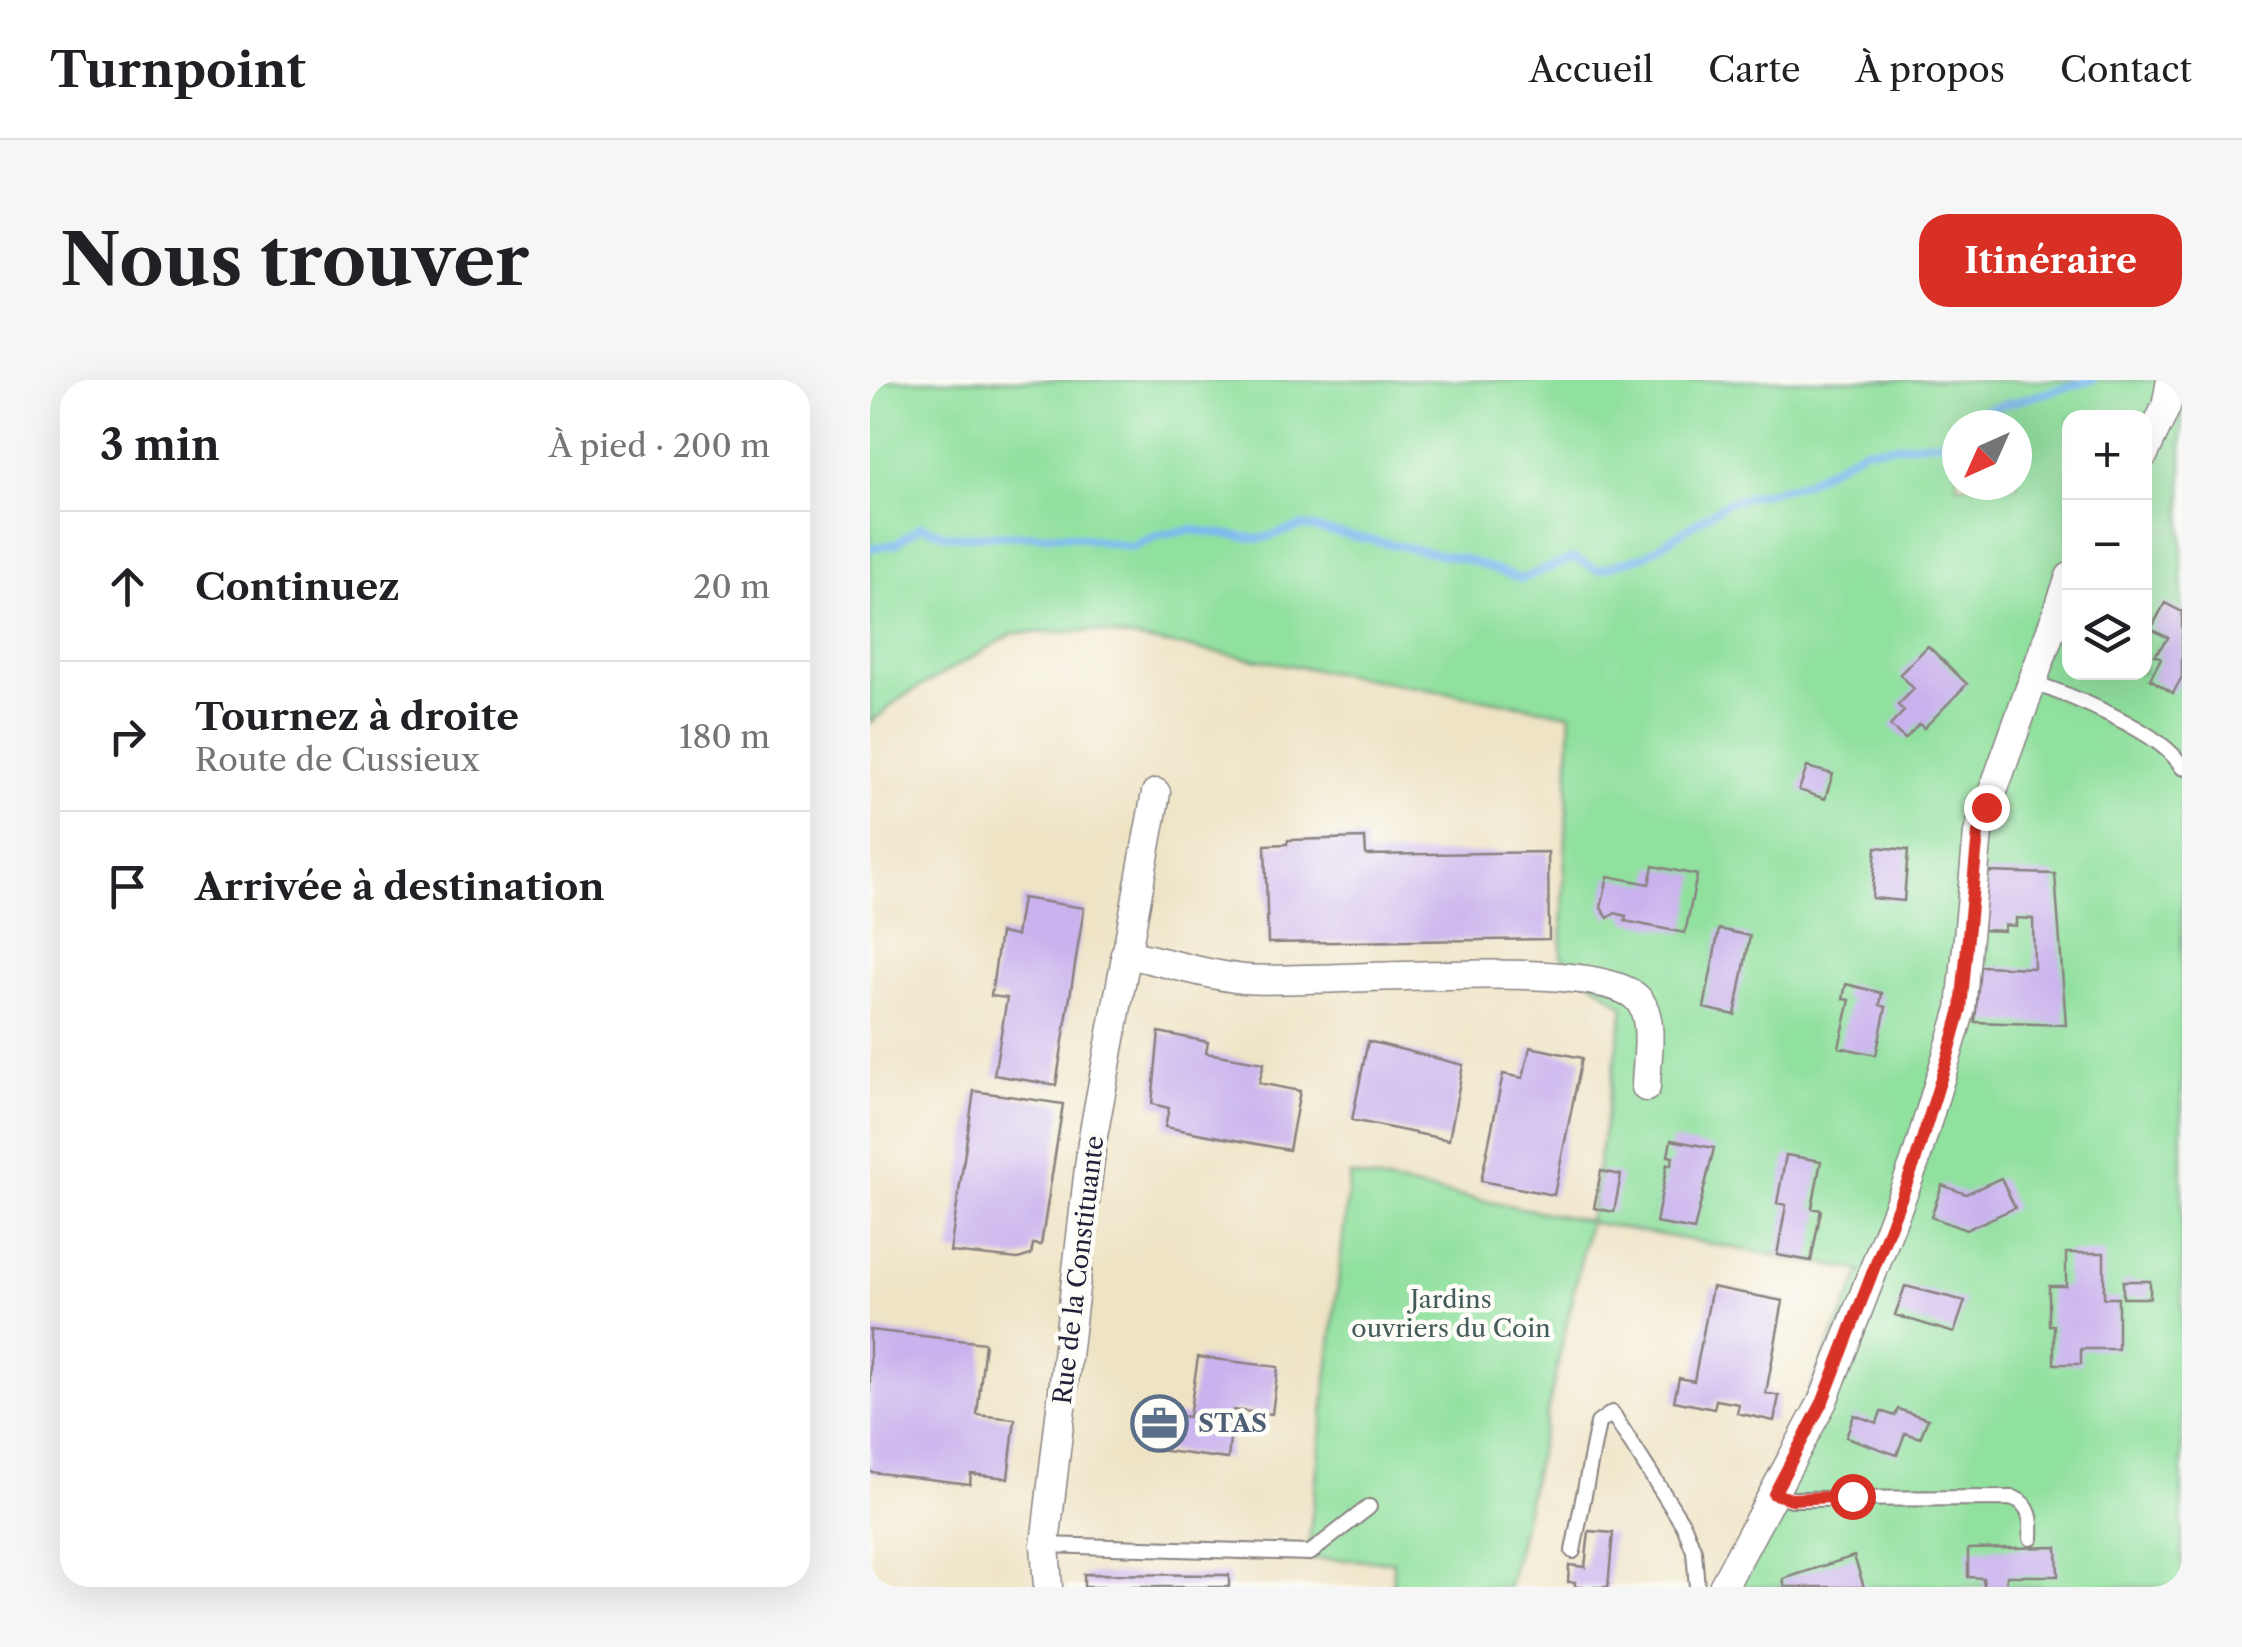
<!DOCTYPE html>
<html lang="fr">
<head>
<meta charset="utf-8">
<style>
	:root { --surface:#fff; --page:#f6f6f6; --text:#202124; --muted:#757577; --line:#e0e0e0; --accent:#d93025 }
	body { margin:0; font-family:"Libre Caslon Text",serif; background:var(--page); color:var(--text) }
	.controls { position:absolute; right:30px; top:30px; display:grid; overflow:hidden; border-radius:20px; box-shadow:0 10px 40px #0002 }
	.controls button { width:90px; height:90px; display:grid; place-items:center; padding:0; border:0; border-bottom:2px solid var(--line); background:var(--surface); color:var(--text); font:50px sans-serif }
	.compass { position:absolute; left:1072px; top:30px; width:90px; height:90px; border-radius:50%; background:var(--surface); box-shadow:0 10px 40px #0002; rotate:225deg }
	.stop { position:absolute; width:30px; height:30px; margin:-22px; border:8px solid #d93025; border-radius:50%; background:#fff }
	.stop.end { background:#d93025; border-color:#fff; box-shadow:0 2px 10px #0008 }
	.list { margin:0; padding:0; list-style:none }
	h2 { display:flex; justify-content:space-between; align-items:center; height:130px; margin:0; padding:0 40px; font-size:42px }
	h2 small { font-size:32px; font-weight:400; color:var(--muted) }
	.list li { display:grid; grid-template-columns:65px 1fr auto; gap:30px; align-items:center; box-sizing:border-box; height:150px; padding:0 40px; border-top:2px solid var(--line) }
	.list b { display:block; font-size:38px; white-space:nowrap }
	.list p { margin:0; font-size:32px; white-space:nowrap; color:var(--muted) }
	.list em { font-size:32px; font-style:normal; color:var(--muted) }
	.icon { flex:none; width:55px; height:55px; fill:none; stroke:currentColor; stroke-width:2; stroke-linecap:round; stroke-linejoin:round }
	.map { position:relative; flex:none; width:1312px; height:1207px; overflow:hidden; border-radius:30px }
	header { display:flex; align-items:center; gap:60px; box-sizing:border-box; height:140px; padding:0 50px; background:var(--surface); border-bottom:2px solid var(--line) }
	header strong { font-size:48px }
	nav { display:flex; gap:55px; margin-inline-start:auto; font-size:35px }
	.intro { display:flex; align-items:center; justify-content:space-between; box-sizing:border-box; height:240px; padding:0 60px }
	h1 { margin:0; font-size:70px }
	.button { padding:25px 45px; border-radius:30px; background:var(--accent); color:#fff; font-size:35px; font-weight:700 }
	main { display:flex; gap:60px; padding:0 60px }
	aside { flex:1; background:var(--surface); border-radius:30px; box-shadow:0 10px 40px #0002 }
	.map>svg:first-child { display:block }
	.green { fill:#90e09e; stroke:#59816c; stroke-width:2.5; fill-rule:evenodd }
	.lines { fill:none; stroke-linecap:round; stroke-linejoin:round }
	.stream { stroke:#7db9ef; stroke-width:8 }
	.building { fill:#c9b2ed }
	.lane-casing { stroke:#888280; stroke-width:18 }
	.street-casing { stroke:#888280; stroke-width:31 }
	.lane { stroke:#fff; stroke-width:14 }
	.street { stroke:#fff; stroke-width:28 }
	.route { stroke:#d93025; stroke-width:12 }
	.labels { text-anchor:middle; stroke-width:9; stroke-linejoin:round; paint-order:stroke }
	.street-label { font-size:25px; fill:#22223b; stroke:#fdfcf7 }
	.park-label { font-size:25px; fill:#435b59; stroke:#fdfcf7 }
	.service-label { font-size:25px; font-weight:bold; fill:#4e5e75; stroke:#fdfcf7; text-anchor:start }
</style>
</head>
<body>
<header>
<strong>Turnpoint</strong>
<nav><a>Accueil</a><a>Carte</a><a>À propos</a><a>Contact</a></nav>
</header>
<div class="intro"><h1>Nous trouver</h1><a class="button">Itinéraire</a></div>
<main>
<aside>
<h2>3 min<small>À pied · 200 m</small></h2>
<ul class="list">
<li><svg class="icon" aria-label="ahead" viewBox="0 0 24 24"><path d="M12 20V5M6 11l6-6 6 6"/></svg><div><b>Continuez</b></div><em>20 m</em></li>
<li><svg class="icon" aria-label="right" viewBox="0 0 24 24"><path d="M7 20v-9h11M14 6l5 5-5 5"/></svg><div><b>Tournez à droite</b><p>Route de Cussieux</p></div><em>180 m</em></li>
<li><svg class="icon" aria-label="arrive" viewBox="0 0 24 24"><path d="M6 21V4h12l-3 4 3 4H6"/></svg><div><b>Arrivée à destination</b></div></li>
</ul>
</aside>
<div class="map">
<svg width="1312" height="1207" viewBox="0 0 1312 1207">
	<rect width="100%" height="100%" fill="#fdfcf7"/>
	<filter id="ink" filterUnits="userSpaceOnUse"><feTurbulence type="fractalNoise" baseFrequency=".01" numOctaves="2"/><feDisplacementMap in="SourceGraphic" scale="20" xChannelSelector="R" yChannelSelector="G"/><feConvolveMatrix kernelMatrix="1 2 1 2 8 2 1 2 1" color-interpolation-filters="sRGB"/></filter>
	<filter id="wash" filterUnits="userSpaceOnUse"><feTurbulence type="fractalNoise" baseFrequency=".0048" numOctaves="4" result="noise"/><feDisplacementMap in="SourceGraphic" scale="40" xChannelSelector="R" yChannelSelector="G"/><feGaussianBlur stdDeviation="2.25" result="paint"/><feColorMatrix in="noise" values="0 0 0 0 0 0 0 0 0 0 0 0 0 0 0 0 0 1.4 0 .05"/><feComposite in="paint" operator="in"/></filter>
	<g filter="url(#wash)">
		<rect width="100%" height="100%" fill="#eee3c5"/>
		<path class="green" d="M0,0H1312V1207H867L901,1099L992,891L719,842L639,1207H523V1181L437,1179L480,795L719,841L754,627L691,576L701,334L223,251L144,253L29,319L0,343ZM1200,38H1274V292H1200ZM1087,45H1147V105H1087Z"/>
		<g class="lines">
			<path class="stream" d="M1095,45L1114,30L1223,0
				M0,168L26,164L51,146L79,156L199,155L261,167L288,155L323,150L390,159L433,146L598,180L651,199L704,178L728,190L776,175L858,122L934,103L994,69L1075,61L1087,54"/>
		</g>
		<g id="blocks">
			<path class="building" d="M1295,223L1312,232V297L1303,313L1280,299L1291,278L1285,275L1298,258L1281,249Z
				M1058,266L1097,304L1054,348L1049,344L1035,359L1020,346L1034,331L1028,325L1044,309L1030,294Z
				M937,387L963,394L955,419L929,410Z
				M495,458L496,475L678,472L679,559L398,563L395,465L417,464L418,460Z
				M1006,467L1038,470L1034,521L1002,518Z
				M783,486L827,495L815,553L755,541L756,536L745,533L738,538L731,528L738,496L779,504Z
				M1117,492L1185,494L1196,645L1105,642L1110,586L1164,588L1163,539L1146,538V546L1135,545L1134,551L1113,550Z
				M152,518L214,528L186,705L124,695L137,618L121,616L130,553L146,556Z
				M849,549L880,556L865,635L834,628Z
				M976,604L1012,613L1010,625L1016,627L1006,675L969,667L980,620L973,619Z
				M289,652L338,662L336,673L394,683L389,703L430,711L419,770L295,747L299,728L282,724Z
				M498,661L593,685L579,760L482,740Z
				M660,667L712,678L684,815L611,801L633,694L653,698Z
				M104,711L193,724L171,865L163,864L161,875L148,879L80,872Z
				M801,760L844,768L824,850L786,843L797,784L801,785L803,777L798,776Z
				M916,775L951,781L942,828L951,830L941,881L907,875L916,825L907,823Z
				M731,791L751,795L744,832L724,828Z
				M1131,798L1145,828L1096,850L1061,837L1072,805L1096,814Z
				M1196,873H1234V918H1248V969H1211V984H1184V945H1179V906H1196Z
				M1253,901H1280V918H1253Z
				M1035,906L1095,921L1084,953L1025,935Z
				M842,907L913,921L896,1013L909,1016L904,1041L867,1033L869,1024L846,1020L844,1029L804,1021L809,998L824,1001Z
				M0,950L115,963L107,1035L145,1039L138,1098L101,1094L100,1104L0,1092Z
				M328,977L408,987L402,1034L363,1030L358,1079L288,1070L290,1053L279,1052L281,1032L319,1037Z
				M1028,1029L1058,1039L1050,1058L1035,1053L1027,1075L976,1057L984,1035L1007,1043L1011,1031L1025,1036Z
				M719,1151L743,1153L738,1207H705V1202H698L699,1185L715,1187Z
				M1187,1167L1188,1196H1137L1136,1207H1114L1113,1198L1098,1197V1169Z
				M984,1176L994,1207H915L913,1199Z
				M214,1194L359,1195V1207H214Z"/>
		</g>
	</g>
	<g filter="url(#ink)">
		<use href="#blocks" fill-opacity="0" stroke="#888280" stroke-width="2.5"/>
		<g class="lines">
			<defs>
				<path id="lane" d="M1160,302C1198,314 1293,352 1312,387
					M904,1114L922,1119L1144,1118C1161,1125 1162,1141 1161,1158
					M175,1165L440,1173L499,1127
					M703,1171L728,1043L742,1033L814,1146L824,1171L827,1207"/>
				<path id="street" d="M1274,74L1296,27L1301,0
					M255,574C295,581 334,595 374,599C448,605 724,575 767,618C786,637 776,683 776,707
					M178,1207L175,1165L222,762L286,413
					M853,1207L953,1021L1045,782L1091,629L1108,453L1200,197"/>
			</defs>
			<use href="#lane" class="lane-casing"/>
			<use href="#street" class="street-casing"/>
			<use href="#lane" class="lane"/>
			<use href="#street" class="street"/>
		</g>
	</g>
	<g class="lines" filter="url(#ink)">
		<path class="route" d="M982,1116L922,1119L904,1114L953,1021L1045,782L1078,676L1091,629L1108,453L1116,427"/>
	</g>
	<defs>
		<symbol id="office-ring" viewBox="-11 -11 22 22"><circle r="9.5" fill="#fdfcf7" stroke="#5c6f8a" stroke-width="1.5"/><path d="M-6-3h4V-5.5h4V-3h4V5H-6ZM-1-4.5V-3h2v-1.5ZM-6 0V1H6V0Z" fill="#5c6f8a"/></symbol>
	</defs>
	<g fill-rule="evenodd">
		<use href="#office-ring" x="258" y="1012" width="63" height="63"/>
	</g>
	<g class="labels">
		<g class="street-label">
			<text transform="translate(208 890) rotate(-83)" y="9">Rue de la Constituante</text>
		</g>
		<g class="park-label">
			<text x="581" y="928">Jardins<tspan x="581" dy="29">ouvriers du Coin</tspan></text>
		</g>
		<g class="service-label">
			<text x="328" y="1052">STAS</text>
		</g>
	</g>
</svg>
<div class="controls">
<button>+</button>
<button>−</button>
<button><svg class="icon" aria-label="layers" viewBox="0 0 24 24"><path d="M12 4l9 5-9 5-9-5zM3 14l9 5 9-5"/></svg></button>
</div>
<svg class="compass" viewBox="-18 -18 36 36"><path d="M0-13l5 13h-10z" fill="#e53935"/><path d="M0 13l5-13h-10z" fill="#757577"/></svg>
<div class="stop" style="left:982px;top:1116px"></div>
<div class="stop end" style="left:1116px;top:427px"></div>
</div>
</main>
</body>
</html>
